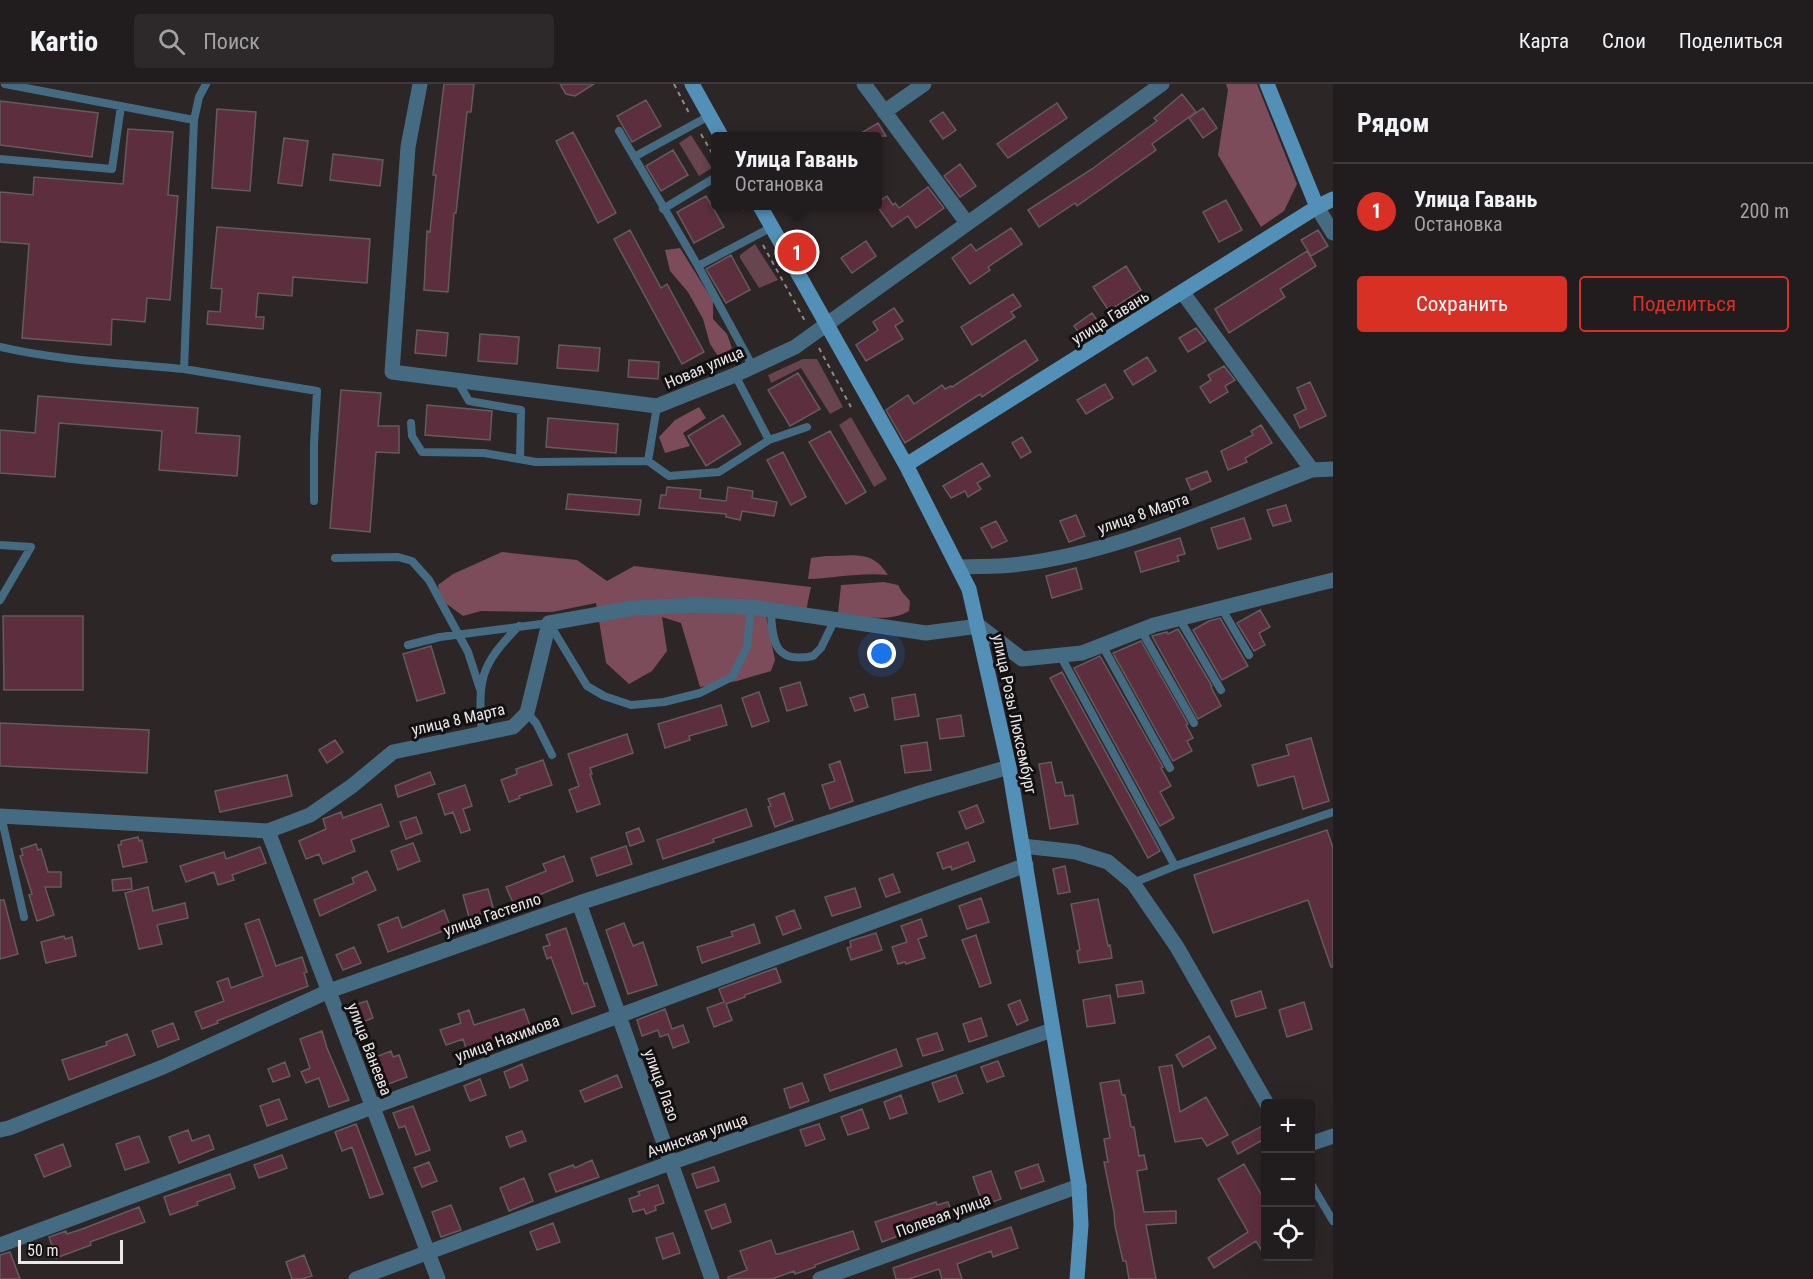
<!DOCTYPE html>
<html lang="ru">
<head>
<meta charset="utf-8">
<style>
	:root { --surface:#211c1d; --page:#2d292a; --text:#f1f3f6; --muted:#a2a1a4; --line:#3e3a3b; --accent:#d93025 }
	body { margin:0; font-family:"Roboto Condensed",sans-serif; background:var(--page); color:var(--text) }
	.controls { position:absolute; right:18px; bottom:18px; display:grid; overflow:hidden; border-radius:6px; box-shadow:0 6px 24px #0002 }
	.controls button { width:54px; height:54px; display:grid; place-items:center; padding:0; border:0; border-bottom:2px solid var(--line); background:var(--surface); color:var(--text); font:30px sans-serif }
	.scale { position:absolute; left:18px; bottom:15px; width:105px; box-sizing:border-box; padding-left:6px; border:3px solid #ebe7e8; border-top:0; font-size:16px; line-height:21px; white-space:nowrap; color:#ebe7e8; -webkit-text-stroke:4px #121010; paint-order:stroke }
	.you { position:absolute; left:882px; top:570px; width:21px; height:21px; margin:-15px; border:4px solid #fff; border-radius:50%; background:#1a73e8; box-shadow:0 0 0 9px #1a73e833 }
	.badge { display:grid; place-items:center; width:39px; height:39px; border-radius:50%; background:var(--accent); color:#fff; font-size:20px; font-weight:700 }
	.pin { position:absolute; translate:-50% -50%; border:3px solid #fff; box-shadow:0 2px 6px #0006 }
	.popup { position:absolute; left:711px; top:48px; width:171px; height:78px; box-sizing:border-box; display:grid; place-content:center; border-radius:6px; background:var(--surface); filter:drop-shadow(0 2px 4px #0005); font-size:20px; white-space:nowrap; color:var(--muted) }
	.popup b { font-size:22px; color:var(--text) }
	.popup::after { content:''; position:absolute; left:50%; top:100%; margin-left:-12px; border:12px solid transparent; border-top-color:var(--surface) }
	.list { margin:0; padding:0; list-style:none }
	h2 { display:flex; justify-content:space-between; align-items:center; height:78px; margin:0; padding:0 24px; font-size:26px }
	h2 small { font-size:20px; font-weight:400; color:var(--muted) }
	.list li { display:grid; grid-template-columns:39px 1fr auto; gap:18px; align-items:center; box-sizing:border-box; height:96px; padding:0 24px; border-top:2px solid var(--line) }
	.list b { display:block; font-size:22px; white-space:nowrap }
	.list p { margin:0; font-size:20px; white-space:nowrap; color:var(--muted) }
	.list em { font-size:20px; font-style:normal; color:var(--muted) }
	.actions { display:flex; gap:12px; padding:18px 24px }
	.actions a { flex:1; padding:14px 0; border:2px solid var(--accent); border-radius:6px; text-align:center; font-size:21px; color:var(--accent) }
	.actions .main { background:var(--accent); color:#fff }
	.icon { flex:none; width:33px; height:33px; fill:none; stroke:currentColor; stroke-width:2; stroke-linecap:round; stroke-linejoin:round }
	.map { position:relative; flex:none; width:1333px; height:1195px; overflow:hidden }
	header { display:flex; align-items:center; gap:36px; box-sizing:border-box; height:84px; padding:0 30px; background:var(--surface); border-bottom:2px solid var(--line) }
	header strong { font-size:28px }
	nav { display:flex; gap:33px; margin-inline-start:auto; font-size:21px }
	.search { width:420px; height:54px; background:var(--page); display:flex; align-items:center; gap:15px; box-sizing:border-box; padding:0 21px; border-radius:6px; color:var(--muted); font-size:22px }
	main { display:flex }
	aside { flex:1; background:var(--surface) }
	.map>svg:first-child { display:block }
	.green { fill:#67444e }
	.forest { fill:#7c4c5a }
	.building { fill:#5d2f3e; stroke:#635b5d; stroke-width:1.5 }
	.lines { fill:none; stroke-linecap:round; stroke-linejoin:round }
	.path { stroke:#8f8a8b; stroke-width:2; stroke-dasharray:4.5 4.5; stroke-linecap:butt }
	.lane { stroke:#456b83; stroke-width:8 }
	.street { stroke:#456b83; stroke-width:15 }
	.secondary { stroke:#5390b7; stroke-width:15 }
	.labels { text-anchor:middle; stroke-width:6; stroke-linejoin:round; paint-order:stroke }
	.street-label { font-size:16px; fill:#ebe7e8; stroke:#121010 }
</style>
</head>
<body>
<header>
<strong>Kartio</strong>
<div class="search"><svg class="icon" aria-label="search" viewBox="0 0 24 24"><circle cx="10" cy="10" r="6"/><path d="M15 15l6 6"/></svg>Поиск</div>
<nav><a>Карта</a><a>Слои</a><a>Поделиться</a></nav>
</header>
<main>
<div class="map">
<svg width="1333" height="1195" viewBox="0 0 1333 1195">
	<rect width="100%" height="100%" fill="#2c2627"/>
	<path class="green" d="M691,51L712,84L699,92L679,59Z
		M755,160L778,196L759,204L740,174V171Z
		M803,275H817L843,323L830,330L801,284L771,299L768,291Z
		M851,333L887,395L874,403L839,341Z"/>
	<path class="forest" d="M1226,0H1257L1297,100L1284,127L1261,143L1218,71L1228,6Z
		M680,164L713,217V235L727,250L732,264L720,275L710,260L703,235L688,208L670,187L665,166Z
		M699,323L706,334L683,349L690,362L665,369L659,353L675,336Z
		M502,468L577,476L607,497L634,482L811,503L806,527L764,522L775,576L771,587L737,597L700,603L681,539L662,533L667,567L652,587L629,600L606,579L596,519L552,528L481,527L463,532L440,515L438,501L453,490Z
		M826,472C853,472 872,465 888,491C862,488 835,494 808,495L811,474Z
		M884,498L898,501L902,508L910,517L909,527C889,539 861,532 838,529L841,501Z"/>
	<path class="building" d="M444,0H474L471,28H467L456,129H454L448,208L424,206L427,147L430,148L436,91H433Z
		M560,0H594L575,12L566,10Z
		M1182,10L1196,28L1152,60L1156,66L1077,122L1075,119L1039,143L1028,126L1092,85L1157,37L1154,34Z
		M646,16L661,42L632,58L617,32Z
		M0,17L98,29L92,73L0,61Z
		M1057,19L1067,34L1008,74L997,60Z
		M1203,24L1217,44L1203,54L1189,34Z
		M217,25L256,28L250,107L212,104Z
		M943,28L956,46L943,55L930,37Z
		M878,39L886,52H856Z
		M128,45L173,48L168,111L178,112L170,216L147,214L145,238L112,235L111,261L22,254L29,160L0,158V108L33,111L34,93L123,100Z
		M573,48L616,129L598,139L556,57Z
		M284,54L308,57L302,102L278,99Z
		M673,66L688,91L661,107L646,82Z
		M333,70L383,76L380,102L330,96Z
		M960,80L976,102L960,113L944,92Z
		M928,103L944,124L916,144L908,132L892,143L877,122L878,118L887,112L893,121L895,119L899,124Z
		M706,112L724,143L694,159L677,128Z
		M1226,116L1242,146L1219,158L1203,128Z
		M217,143L370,155L367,199L293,193L292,212L258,209L256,233H264L263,245L207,240L208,227L220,228L222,205L211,204Z
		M1011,144L1022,160L988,183L990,186L970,200L952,174L971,160L976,167Z
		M630,146L661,204L667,200L704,268L682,280L614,155Z
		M1318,146L1328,162L1311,172L1301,156Z
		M866,157L876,172L852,189L841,174Z
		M1307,167L1316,182L1280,205L1285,213L1229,249L1215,225Z
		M731,171L750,206L726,219L706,185Z
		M1126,182L1141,206L1109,227L1093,203Z
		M1013,210L1021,222L1011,228L1015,233L972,261L961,243Z
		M894,224L903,237L895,242L903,255L866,277L856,261L878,246L873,238Z
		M1092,229L1100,241L1082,253L1074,242Z
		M1196,244L1206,257L1188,268L1179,254Z
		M417,246L448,249L446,272L415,269Z
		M480,250L519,253L517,280L478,277Z
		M1025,256L1038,276L982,313L980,310L905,359L886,326L908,311L914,320L942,301L945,305L951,302L952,303Z
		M559,261L600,264L598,287L557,284Z
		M1147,273L1156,287L1133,301L1124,287Z
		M629,276L659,278L658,295L628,293Z
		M1224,282L1235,296L1225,302L1228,308L1210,319L1200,303L1211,296L1208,291Z
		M798,289L820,325L790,342L768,306Z
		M1310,298L1326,332L1300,344L1294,331L1306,325L1297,304Z
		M1105,300L1113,314L1086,330L1077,316Z
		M341,306L381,309L378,342H399V369L376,368L370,448L330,444Z
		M38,312L198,324L196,349L240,352L237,392L159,386L162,347L59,339L55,393L0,389V346L35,349Z
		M427,321L492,327L490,356L425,351Z
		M723,331L741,360L706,382L688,352Z
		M548,334L618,340L616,369L546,363Z
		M1261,341L1272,359L1245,374L1247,378L1228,386L1221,367L1253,351L1251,347Z
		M830,347L866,408L846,420L809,358Z
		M1022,353L1031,368L1021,374L1012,359Z
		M783,368L806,413L791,421L767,376Z
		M982,379L990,392L977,399L981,405L968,413L965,407L951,414L943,402Z
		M1207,387L1211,397L1191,406L1186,395Z
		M667,403L701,406L700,414L726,417L728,403L753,407L752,414L777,418L774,432L742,427L740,436L726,433V430L659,424L661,411H666Z
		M568,410L641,416L639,431L566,425Z
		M1286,421L1291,437L1273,442L1267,426Z
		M1076,431L1085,452L1069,458L1060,437Z
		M1244,434L1251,455L1218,465L1211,444Z
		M996,437L1007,457L992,464L981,444Z
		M1180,454L1185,470L1177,472L1179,477L1141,488L1135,468Z
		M1076,484L1082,505L1052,514L1046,492Z
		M1260,526L1270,543L1259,549L1265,561L1254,567L1237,539Z
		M3,532H83V606H4Z
		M1220,534L1248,582L1222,596L1193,546L1209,537Z
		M1178,545L1212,602L1211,603L1221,622L1198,635L1152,552L1167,548L1168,550Z
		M1141,557L1188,640L1186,641L1193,654L1187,657L1192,667L1173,677L1113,569Z
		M431,562L445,609L417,617L403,570Z
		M1100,572L1163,683L1161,684L1171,702L1160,708L1174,734L1160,742L1074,584Z
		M1062,588L1160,767L1148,774L1050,594Z
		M800,598L807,621L787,627L780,604Z
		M759,608L769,637L752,643L742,614Z
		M864,610L868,623L855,627L850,614Z
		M915,610L919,632L895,636L892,614Z
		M721,621L727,641L689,652L690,656L665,664L658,640Z
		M961,631L964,652L940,655L937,635Z
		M0,639L149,646L147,689L0,682Z
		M627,650L633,669L590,684L592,690H590L600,720L577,728L569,706L579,702L568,670Z
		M1311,654L1329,717L1303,725L1294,692L1258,702L1252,681L1289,671L1286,661Z
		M335,656L343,668L327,679L319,666Z
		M927,658L931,686L905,689L901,662Z
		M543,676L552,701L519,712L520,714L509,718L501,696L517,690L516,685Z
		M840,677L853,717L830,725L822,701L835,697L829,681Z
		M1051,678L1056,699L1062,698L1065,712L1073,711L1078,740L1050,745L1039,680Z
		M430,688L435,700L398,713L395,702Z
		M287,691L292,712L220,728L215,707Z
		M465,701L472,722L463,725L470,746L461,749L453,728L445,731L438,710Z
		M784,709L793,736L775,743L768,723L771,722L768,715Z
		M381,720L389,742L351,756L355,767L323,780L319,770L306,775L299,757L326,745L323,735L341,728L343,734Z
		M977,721L984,738L966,745L959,728Z
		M746,725L752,742L713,755L714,758L663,775L657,756Z
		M416,733L422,749L406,755L400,738Z
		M639,744L644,757L630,762L626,749Z
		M1327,746L1333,764V883H1331L1308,816L1213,849L1194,791Z
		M138,753L139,757L142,756L147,778L123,783L118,761H121V757Z
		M968,758L975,777L952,786L951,782L943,785L937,769Z
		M413,759L420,777L398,786L391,767Z
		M36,760L38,766L41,765L48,788H61V803H45L54,831L37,837L29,811L32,810L20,772L23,771L21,765Z
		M626,762L632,780L597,792L591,774Z
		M260,763L266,779L232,791L234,796L218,801L214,788L186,798L180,782L224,768L226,775Z
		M564,772L573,797L514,821L506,803L546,787L543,780Z
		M1065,782L1070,808L1058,810L1053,785Z
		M367,787L376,806L320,832L314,816L354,799L352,794Z
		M893,790L900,808L886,813L879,795Z
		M131,794L132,805L113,807L112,796Z
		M148,803L153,827L185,819L188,834L157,841L162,860L139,865L125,809Z
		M855,804L861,823L832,832L825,813Z
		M488,805L494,827L469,833L463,811Z
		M981,814L989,838L967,845L959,822Z
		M1098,815L1108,862L1110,861L1112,874L1079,879L1077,867L1080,866L1071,820Z
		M0,816H4L18,870L0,875Z
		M444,826L451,844L388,868L378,841L398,833L402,844Z
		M794,826L801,844L783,851L776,833Z
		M259,835L276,882L302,873L307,888L304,889L308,902L217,937L218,939L202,945L195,928L224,917L217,898L228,894L231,904L263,892L245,840Z
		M921,835L927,852L918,855L925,874L906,880L905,878L898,880L892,863L907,858L901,842Z
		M624,839L633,862L643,858L657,901L628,910L606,846Z
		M754,840L760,859L702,879L697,863L733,852L731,848Z
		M566,844L584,900L587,899L595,922L572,930L551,873L547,875L543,863L550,861L546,851Z
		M876,849L882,866L851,876L847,864L851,863L850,857Z
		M976,851L991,899L980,903L962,856Z
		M64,852L65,855L72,853L76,872L46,879L41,858Z
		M354,863L361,879L343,886L336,871Z
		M776,884L781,898L745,911V913L726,920L732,936L714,943L707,924L724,918L719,905Z
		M1142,897L1144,909L1118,913L1116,901Z
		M1261,907L1266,924L1236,933L1231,917Z
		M1110,911L1115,939L1087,943L1083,916Z
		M1020,916L1028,936L1017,941L1008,921Z
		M367,917L373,934L360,939L354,921Z
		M1304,918L1312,945L1287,953L1279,926Z
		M524,925L532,947L513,954L512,951L485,961L486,964L468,970L463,955L446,961L440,946L461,939L458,930L469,926L474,941Z
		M665,925L672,945L683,941L689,958L673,964L668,950L660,953L658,946L642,952L637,936Z
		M981,934L987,952L969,958L963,940Z
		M173,939L179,955L158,963L152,947Z
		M322,947L327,964L349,1016L329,1023L319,994L306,999L301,988L310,984L300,955Z
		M937,949L943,966L923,972L917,955Z
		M127,950L135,971L69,996L62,976L107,961L106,958Z
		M1209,952L1216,964L1183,983L1176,971Z
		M896,965L902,982L830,1007L824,991Z
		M391,967L393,973L399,971L407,993L383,1002L373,974Z
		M998,977L1004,992L987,998L981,983Z
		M285,978L290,992L273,998L268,985Z
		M522,980L528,996L510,1004L504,988Z
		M1172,981L1180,1028L1206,1013L1228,1051L1207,1062L1202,1054L1175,1058L1159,983Z
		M617,991L622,1003L585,1018L580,1007Z
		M956,991L963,1009L939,1018L932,999Z
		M480,995L486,1011L470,1017L464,1002Z
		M1119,996L1122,1011H1125L1131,1043H1134L1139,1072L1144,1071L1147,1085L1137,1087L1144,1128L1176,1127V1139L1146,1141L1156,1195H1129L1126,1177H1123L1115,1142L1114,1128L1104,1078H1108L1104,1055L1110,1054L1100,999Z
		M802,999L809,1017L790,1024L784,1005Z
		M901,1011L907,1029L890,1035L884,1018Z
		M279,1015L287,1035L267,1042L260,1022Z
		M413,1022L430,1066L416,1071L405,1042L399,1044L393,1029Z
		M862,1025L869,1044L848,1051L841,1033Z
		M356,1040L383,1110L370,1114L352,1063L342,1067L335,1048Z
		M819,1040L825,1055L806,1062L800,1046Z
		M1266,1040V1054L1238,1070L1232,1058Z
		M188,1046L192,1057L209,1051L214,1065L179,1079L169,1053Z
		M522,1047L526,1057L510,1063L506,1053Z
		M139,1052L149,1078L125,1086L116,1060Z
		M63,1060L71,1082L44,1093L35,1071Z
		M282,1071L287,1084L259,1094L254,1081Z
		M592,1076L599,1093L556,1108L549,1090L573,1081L575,1084Z
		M429,1078L437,1097L422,1103L414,1084Z
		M1038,1080L1044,1097L1021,1105L1015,1088Z
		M1244,1080L1266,1119V1174L1256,1157L1214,1184L1208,1174L1248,1148L1218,1095Z
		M714,1083L719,1097L697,1104L692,1090Z
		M991,1087L1001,1115L983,1121L973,1093Z
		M230,1090L235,1104L197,1118L198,1121L170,1131L164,1113Z
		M524,1094L533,1117L509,1127L500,1104Z
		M658,1101L664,1119L655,1122L656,1126L646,1130L644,1125L633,1128L629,1115L640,1111L638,1108Z
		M936,1118L937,1121L948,1118L953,1132L882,1158L875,1138Z
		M725,1120L731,1138L712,1145L705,1127Z
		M451,1121L461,1146L441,1153L432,1128Z
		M139,1123L145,1138L90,1158L91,1161L56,1174L49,1153L66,1147L67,1150L85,1144Z
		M553,1139L560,1158L537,1166L530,1148Z
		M1011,1143L1018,1164L993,1173L991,1167L957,1180L962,1195H942L939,1185L909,1195H896L893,1184Z
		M853,1147L859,1165L815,1181V1183L795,1190L794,1187L772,1195H728V1193L747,1186L740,1167L771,1156L776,1170H779Z
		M673,1149L680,1169L663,1175L656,1154Z
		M10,1168L20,1195H0V1171Z
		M304,1171L312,1192L302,1195H292L286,1178Z"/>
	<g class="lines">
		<path class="path" d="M674,0L689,29
			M701,50L716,76
			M742,122L746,130
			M763,161L805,237
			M819,264L851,323"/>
		<path class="lane" d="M5,0L194,36L184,285L317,307L314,360V417
			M194,36L199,13L206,0
			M619,47L698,182L753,283
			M634,73L709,32
			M0,75L112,85L121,22
			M663,125L716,93
			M698,182L772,143
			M0,263C60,277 123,279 184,285
			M735,291L769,356
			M458,298L469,317L521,326L520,375
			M411,339L412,352L422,368L484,369L536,378L648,377L669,392L719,388L769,356L807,343
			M648,377L657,322
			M0,461L31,463L0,516
			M335,474L398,473L412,477L429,496L468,568L480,605
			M1222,525L1249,571
			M771,527C772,558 775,580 813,572L821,564L835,535
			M1179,534L1221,606
			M1141,546L1194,639
			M408,561L440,553L549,539L587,602L604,612L631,621L664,618L700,609L732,593L747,563L751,523
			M1102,561L1170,684
			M1060,571L1175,782
			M527,629L536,639L552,671
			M482,651C478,596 479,582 519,542
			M1,732L24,833
			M1133,799L1175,782L1333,728
			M1310,1098L1333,1137"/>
		<path class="street" d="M420,0L408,63L392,288L657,322L735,291L795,263L1162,0
			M864,0L967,139
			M884,28L924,0
			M1317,123L1333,149
			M1183,209L1312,386
			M959,483C977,482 995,483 1013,481C1115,470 1217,422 1312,386L1333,385
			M0,732L268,747L310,731L352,702L393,668L513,643L527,629L549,539L634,524L699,521L751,523L926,549L979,542L1022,575L1082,569L1154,541L1333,496
			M268,747L438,1195
			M1023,762L1076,768L1108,778L1133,799L1177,863L1267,1020
			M579,819L712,1195
			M0,1046L9,1044L163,983L329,907L579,819L923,708L1009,683
			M1310,1060L1333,1052
			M0,1161L1026,781
			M356,1195L670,1079L1052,946
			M820,1195L1079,1102"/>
		<path class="secondary" d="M692,0L721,52
			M1267,0L1317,123
			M760,122L906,381L969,505L1009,683L1079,1102L1081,1141L1077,1195
			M906,381L1317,123L1333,115"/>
	</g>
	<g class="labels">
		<g class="street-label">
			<text transform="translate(1110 233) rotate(-32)" y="6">улица Гавань</text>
			<text transform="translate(704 283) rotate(-23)" y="6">Новая улица</text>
			<text transform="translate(1143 429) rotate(-19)" y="6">улица 8 Марта</text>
			<text transform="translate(1015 630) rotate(78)" y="6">улица Розы Люксембург</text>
			<text transform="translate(458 635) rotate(-13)" y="6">улица 8 Марта</text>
			<text transform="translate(492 830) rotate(-19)" y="6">улица Гастелло</text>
			<text transform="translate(507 954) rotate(-20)" y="6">улица Нахимова</text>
			<text transform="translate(370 965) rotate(69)" y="6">улица Ванеева</text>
			<text transform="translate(662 1001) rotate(70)" y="6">улица Лазо</text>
			<text transform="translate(697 1051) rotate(-19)" y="6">Ачинская улица</text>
			<text transform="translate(943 1131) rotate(-20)" y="6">Полевая улица</text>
		</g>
	</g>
</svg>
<div class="controls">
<button>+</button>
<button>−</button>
<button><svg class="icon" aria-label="locate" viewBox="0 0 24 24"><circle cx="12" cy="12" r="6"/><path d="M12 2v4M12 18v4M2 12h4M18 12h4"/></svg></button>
</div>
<div class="scale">50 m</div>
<div class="you"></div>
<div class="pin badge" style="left:797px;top:168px">1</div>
<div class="popup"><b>Улица Гавань</b>Остановка</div>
</div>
<aside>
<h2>Рядом<small></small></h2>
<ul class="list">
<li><span class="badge">1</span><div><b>Улица Гавань</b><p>Остановка</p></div><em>200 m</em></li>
</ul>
<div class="actions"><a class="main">Сохранить</a><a>Поделиться</a></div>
</aside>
</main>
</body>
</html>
